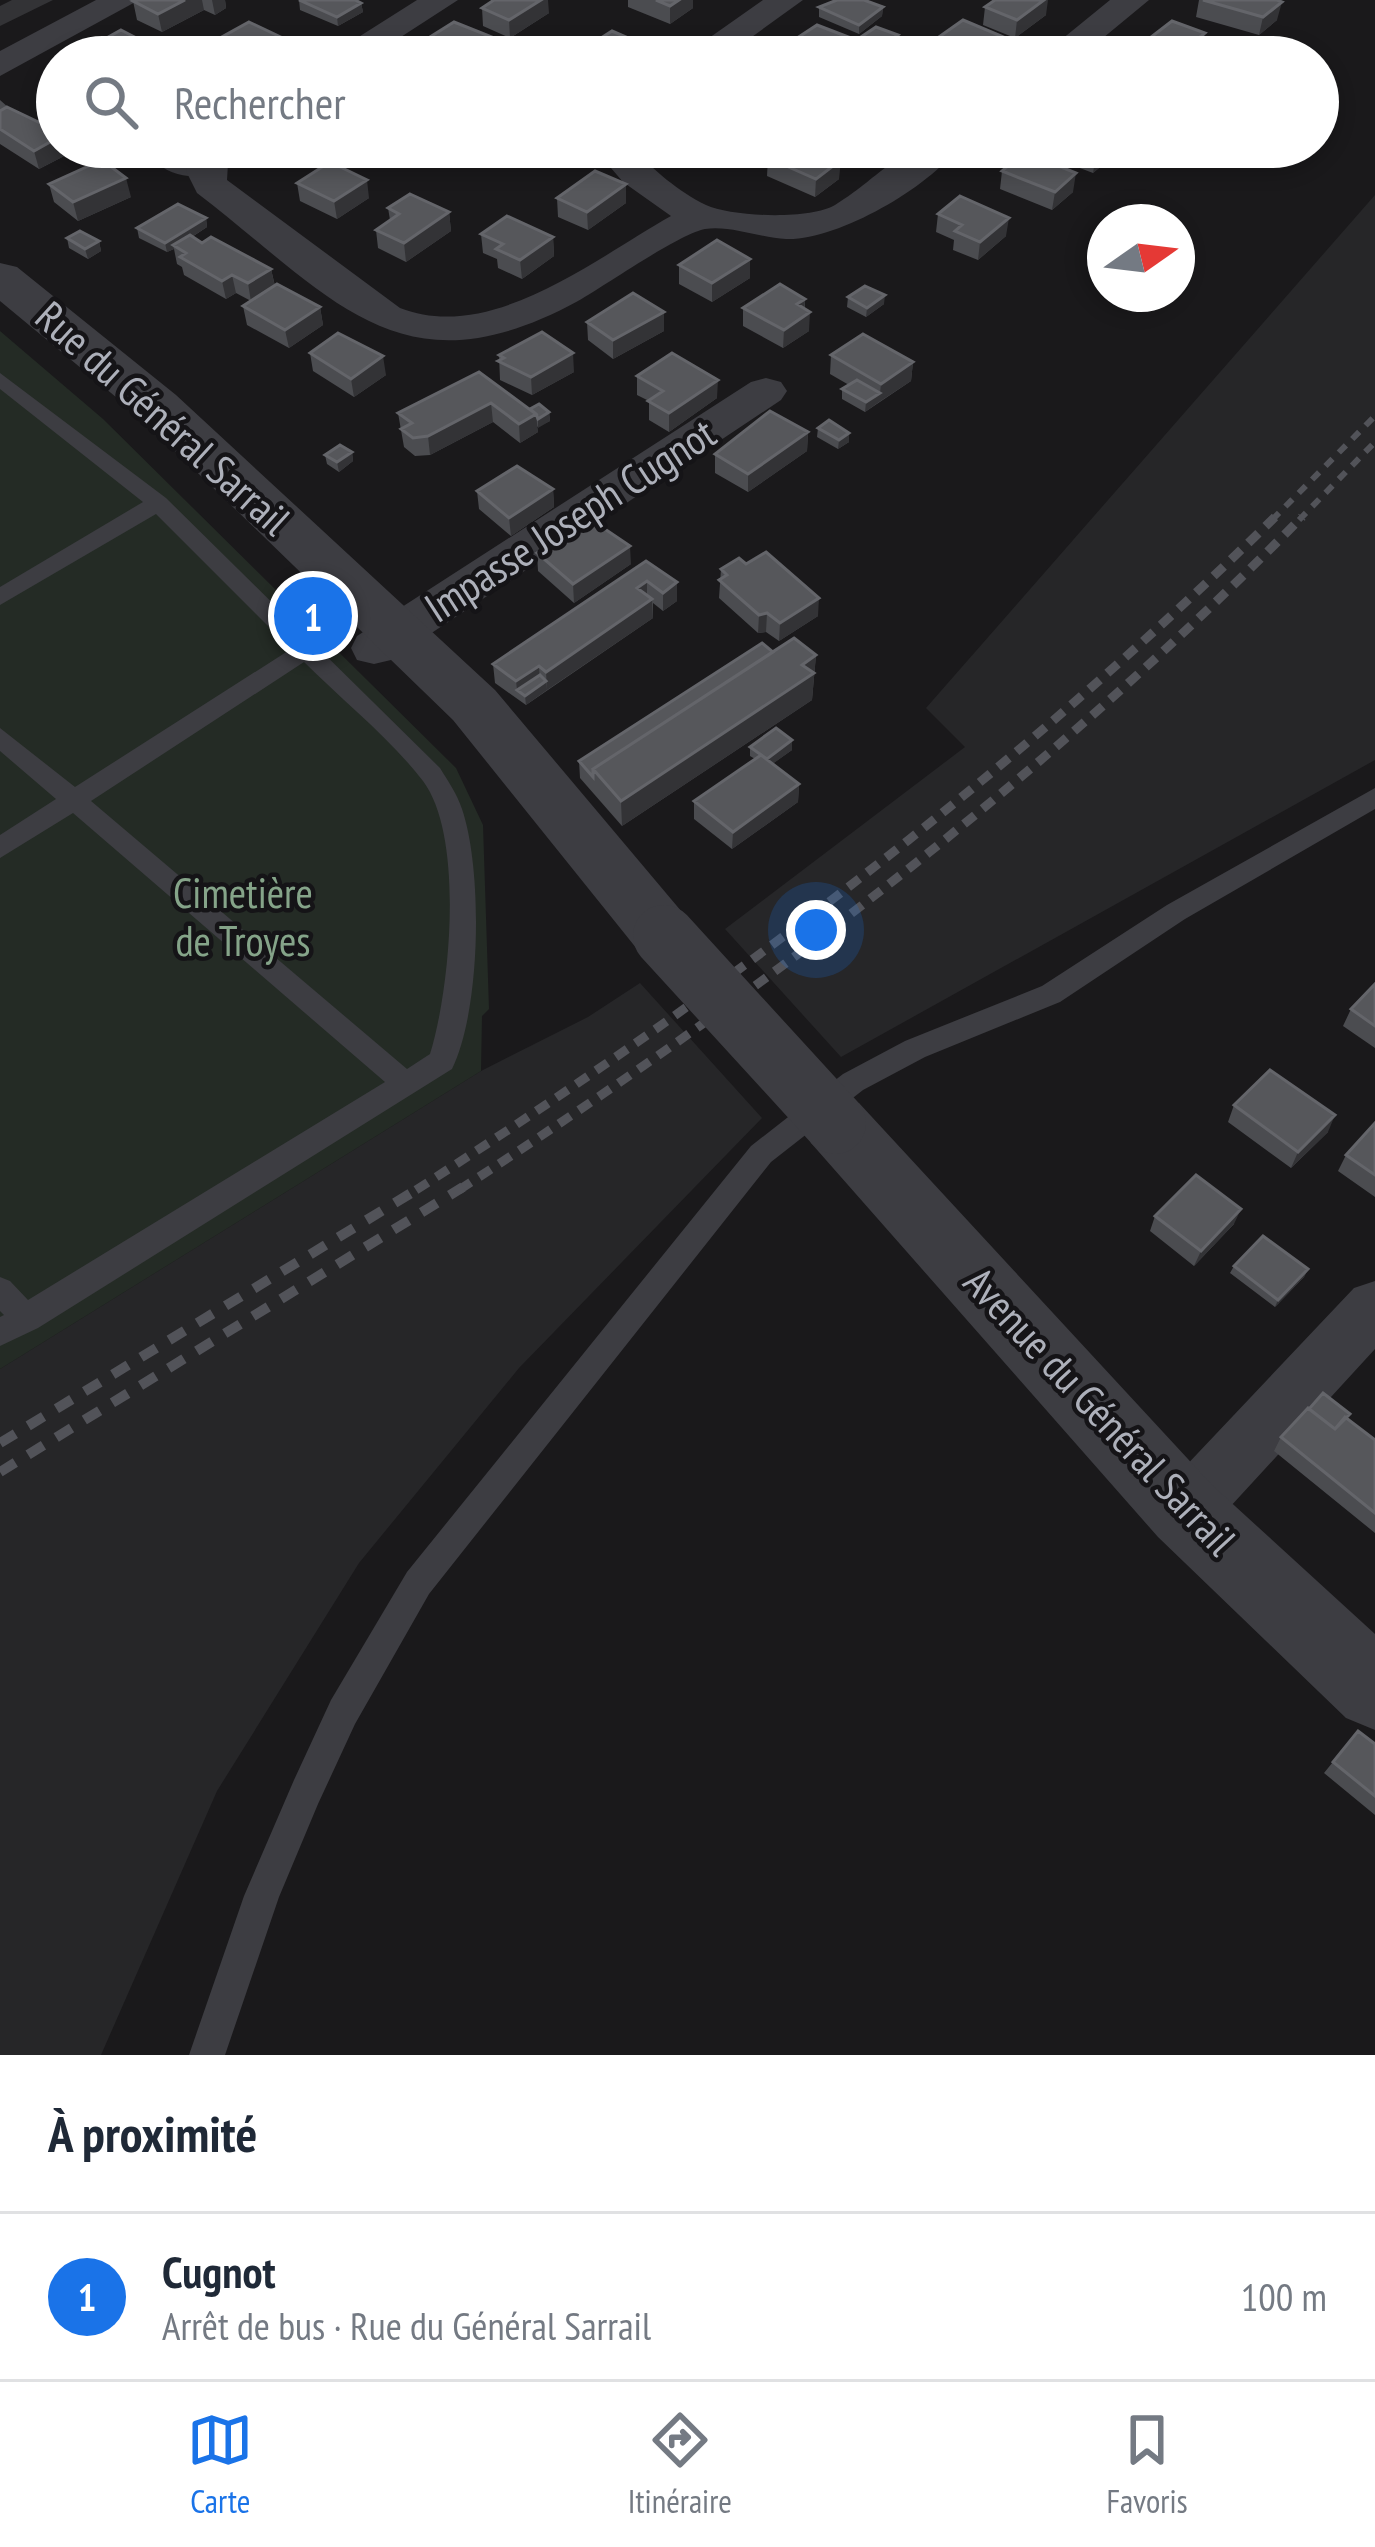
<!DOCTYPE html>
<html lang="fr">
<head>
<meta charset="utf-8">
<style>
	:root { --surface:#fff; --page:#f6f6f7; --text:#1f2937; --muted:#747a83; --line:#e0e1e3; --accent:#1a73e8 }
	body { margin:0; font-family:"PT Sans Narrow",sans-serif; background:var(--page); color:var(--text) }
	.compass { position:absolute; left:1087px; top:204px; width:108px; height:108px; border-radius:50%; background:var(--surface); box-shadow:0 6px 18px #0003; rotate:76deg }
	.you { position:absolute; left:816px; top:930px; width:42px; height:42px; margin:-30px; border:9px solid #fff; border-radius:50%; background:#1a73e8; box-shadow:0 0 0 18px #1a73e833 }
	.badge { display:grid; place-items:center; width:78px; height:78px; border-radius:50%; background:var(--accent); color:#fff; font-size:39px; font-weight:700 }
	.pin { position:absolute; translate:-50% -50%; border:6px solid #fff; box-shadow:0 3px 12px #0006 }
	.list { margin:0; padding:0; list-style:none }
	h2 { display:flex; justify-content:space-between; align-items:center; height:156px; margin:0; padding:0 48px; font-size:51px }
	h2 small { font-size:39px; font-weight:400; color:var(--muted) }
	.list li { display:grid; grid-template-columns:78px 1fr auto; gap:36px; align-items:center; box-sizing:border-box; height:168px; padding:0 48px; border-top:3px solid var(--line) }
	.list b { display:block; font-size:45px; white-space:nowrap }
	.list p { margin:0; font-size:39px; white-space:nowrap; color:var(--muted) }
	.list em { font-size:39px; font-style:normal; color:var(--muted) }
	.icon { flex:none; width:66px; height:66px; fill:none; stroke:currentColor; stroke-width:2; stroke-linecap:round; stroke-linejoin:round }
	.map { position:relative; flex:none; width:1375px; height:2055px; overflow:hidden }
	.search { position:absolute; background:var(--surface); box-shadow:0 6px 18px #0003; left:36px; right:36px; top:36px; height:132px; display:flex; align-items:center; gap:30px; box-sizing:border-box; padding:0 42px; border-radius:66px; color:var(--muted); font-size:45px }
	.sheet { height:324px; background:var(--surface) }
	nav { display:flex; justify-content:space-around; align-items:center; box-sizing:border-box; height:168px; border-top:3px solid var(--line); background:var(--surface); font-size:33px; color:var(--muted) }
	nav a { display:grid; justify-items:center; gap:6px }
	nav .on { color:var(--accent) }
	.map>svg:first-child { display:block }
	.built { fill:#262628 }
	.green { fill:#242b25 }
	.lines { fill:none; stroke-linecap:round; stroke-linejoin:round }
	.service { fill:#3d3d42; fill-rule:evenodd }
	.minor { fill:#3d3d42; fill-rule:evenodd }
	.tertiary { fill:#3d3d42; fill-rule:evenodd }
	.rail-far2 { stroke:#525359; stroke-width:6; stroke-dasharray:10 9; stroke-linecap:butt }
	.rail-far1 { stroke:#525359; stroke-width:9; stroke-dasharray:14 10; stroke-linecap:butt }
	.rail { stroke:#525359; stroke-width:10; stroke-dasharray:18 15; stroke-linecap:butt }
	.tertiary-bridge { stroke:#3d3d42; stroke-width:62 }
	.wall { fill:#4b4c50 }
	.shaded-wall { fill:#333336 }
	.building { fill:#56575b; stroke:#64656a; stroke-width:3 }
	.labels { text-anchor:middle; stroke-width:9; stroke-linejoin:round; paint-order:stroke }
	.street-label { font-size:42px; fill:#adb0ba; stroke:#151417 }
	.park-label { font-size:42px; fill:#85a489; stroke:#151417 }
</style>
</head>
<body>
<div class="map">
<svg width="1375" height="2055" viewBox="0 0 1375 2055">
	<rect width="100%" height="100%" fill="#1a191b"/>
	<path class="built" d="M1375,195V760L841,1057L725,929L965,747L926,708Z
		M640,983L762,1118L519,1368L359,1563L217,1791L101,2055H0V1369L481,1071L588,1017Z"/>
	<path class="green" d="M0,331L103,419L456,768L483,825L489,1009L482,1016L481,1071L0,1369Z"/>
	<g class="lines">
		<path class="service" d="M165,147H184L174,160C187,167 204,160 214,171C198,182 168,175 155,161Z
			M0,373L166,498L440,768C448,781 457,794 462,809C483,871 481,1010 452,1069L38,1328L0,1346V1317L4,1315L0,1311V1277L10,1281L28,1300L385,1082L73,813L0,858V835L56,799L0,751V728L75,787L291,649L156,514L0,605V587L143,502L0,389ZM304,662C343,701 390,738 423,781C465,837 450,990 430,1054L407,1069L91,801Z
			M1375,788V809L1185,919L1060,1002L925,1057L863,1090L771,1162L429,1594L355,1724L318,1804L279,1897L225,2055H189L244,1896L294,1780L331,1700L407,1572L751,1146L843,1074L905,1041L1042,986L1167,905Z"/>
		<path class="minor" d="M96,0H139L0,76V51Z
			M417,0H458L370,57H327Z
			M763,0H803L724,57H682Z
			M1110,0H1149L1080,57H1040Z
			M191,147H229L227,180L400,308C491,344 596,258 671,216L623,182L593,147H632C652,169 679,192 706,205C732,217 810,220 835,205C887,173 891,147 958,147C929,188 836,241 786,239C761,238 730,225 705,229C679,234 606,285 578,301C400,398 333,297 197,193L186,171Z
			M766,378L781,382L787,391L781,400L391,660L374,664L357,660L351,648L357,636L751,382Z
			M1375,1281V1349L1207,1532L1185,1541L1163,1532L1153,1511L1163,1490L1354,1288Z"/>
		<path class="tertiary" d="M0,263L17,267L176,395L495,690L687,918L696,936L687,954L664,961L641,954L453,720L140,417L0,301Z
			M835,1094L859,1103L1212,1485L1375,1634V1730L1346,1718L1158,1537L811,1143L801,1123L811,1103Z"/>
		<path class="rail-far2" d="M1272,520L1375,416
			M1299,520L1375,442"/>
		<path class="rail-far1" d="M416,1190C725,992 1013,774 1275,517
			M459,1190C762,993 1048,775 1302,517"/>
		<path class="rail" d="M0,1443L421,1187
			M0,1472L463,1187"/>
		<path class="tertiary-bridge" d="M664,936L835,1123"/>
	</g>
	<path class="wall" d="M136,0H225L226,8L215,15L204,10L162,32L137,20L133,1Z
		M299,0L361,3L363,12L338,26L300,10Z
		M628,0H693V8L670,24L628,7Z
		M1199,0H1277V20L1259,35L1196,17Z
		M819,7H883L882,16L859,34L819,17Z
		M985,7L1046,15L1015,38L983,25Z
		M482,8L549,13L510,38L483,26Z
		M430,37L497,39L499,57H437L432,55Z
		M861,37L897,45L882,55L860,46Z
		M939,37L1004,56L942,57L937,55Z
		M220,38L285,39L286,48L270,57H241L222,48Z
		M788,44L855,57H788Z
		M1142,44L1201,51L1194,57H1140Z
		M1220,49L1238,53L1233,57H1218Z
		M0,100L9,108L70,153L39,169L0,144Z
		M251,147H304L278,164L252,152Z
		M452,147H501L481,161Z
		M665,147H730L705,164Z
		M1058,147H1124L1093,173L1056,159Z
		M768,158L839,179L815,197L767,176Z
		M1002,171L1073,192L1052,210L1000,189Z
		M297,183L369,198L337,219L300,201Z
		M49,184L131,197L78,221L54,202Z
		M557,198L626,203L588,230L558,217Z
		M388,208L449,212L451,231L406,262L378,248L376,230L390,220Z
		M938,214L1006,236L978,260L953,250L954,240L936,232Z
		M206,218L207,227L192,237L202,243L271,269L275,286L320,307L323,325L289,348L247,325L243,306L251,301L236,293L226,299L184,275L182,267L177,264L174,249L167,252L139,238L137,228Z
		M481,234L553,237L554,256L522,279L498,268L497,259L483,253Z
		M67,238L99,241L101,251L88,259L69,248Z
		M750,259V278L712,302L679,284V265Z
		M848,297L884,304L866,317L847,307Z
		M805,299V309L809,331L783,348L743,326V308Z
		M664,312V331L613,359L588,340L587,322Z
		M310,353L386,375L354,397L313,371Z
		M499,355L574,372L532,395L500,380Z
		M831,355L913,362L911,381L865,412L842,399V389L849,385L830,374Z
		M479,372L530,409L549,412L550,421L537,427L538,432L520,443L493,422L430,455L415,456L404,447L398,413Z
		M637,376L717,398L669,432L649,420V401L637,395Z
		M818,428L849,433V442L838,449L817,437Z
		M808,432L807,451L748,492L715,473V454Z
		M352,452L353,461L339,472L327,464L325,455Z
		M553,489L554,507L511,536L479,509L477,491Z
		M537,553L631,564L574,603L538,571Z
		M646,561L677,582V601L663,611L653,603V618L526,705L495,683L493,664Z
		M721,569L818,616L779,641L766,632L758,633L719,598Z
		M773,652L816,655L812,700L622,826L580,778L579,761Z
		M750,747L792,750L772,764L799,784L798,802L732,849L694,819V801L755,759L750,756Z
		M1375,984V1048L1343,1026L1351,1009Z
		M1234,1105L1328,1132L1291,1168L1228,1122Z
		M1375,1123V1197L1338,1171L1346,1155Z
		M1155,1216L1234,1224L1194,1266L1150,1231Z
		M1234,1266L1308,1269L1304,1277L1275,1307L1230,1273Z
		M1347,1418L1375,1440V1533L1274,1451L1281,1437Z
		M1358,1731L1375,1744V1815L1324,1773Z"/>
	<path class="shaded-wall" d="M12,0H53L0,26V6Z
		M185,0H202L204,10L162,32L158,14Z
		M212,0H225L226,8L215,15Z
		M541,0H548L549,13L510,38L509,20Z
		M679,0H693V8L670,24V6Z
		M1044,0H1048L1046,15L1015,38L1017,20Z
		M1282,2L1277,20L1259,35L1263,17Z
		M361,3L363,12L338,26L337,17Z
		M883,7L882,16L859,34V25Z
		M1205,33L1201,51L1194,57H1176Z
		M898,35L897,45L882,55L883,46Z
		M1006,38L1004,56L982,57V55Z
		M285,39L286,48L270,57H255Z
		M497,39L499,57H473V55Z
		M856,40L855,57H832Z
		M640,43L641,52L634,57H620Z
		M148,44L151,57H124Z
		M1240,44L1238,53L1233,57H1228L1229,52Z
		M57,138V147H68L70,153L39,169L34,151Z
		M288,147H304L278,164L277,154Z
		M487,147H501L481,161V151Z
		M706,147H730L705,164Z
		M1106,147H1124L1093,173L1096,155Z
		M841,160L839,179L815,197L816,179Z
		M1076,173L1073,192L1052,210L1055,192Z
		M126,178L131,197L78,221L73,202Z
		M367,180L369,198L337,219L334,201Z
		M626,184V203L588,230L587,212Z
		M449,212L451,231L406,262L404,243Z
		M206,218L207,227L176,247L173,245L174,249L167,252L165,243Z
		M1009,218L1006,236L978,260L980,242Z
		M553,237L554,256L522,279L520,260Z
		M99,241L101,251L88,259L85,249Z
		M750,259V278L712,302V283Z
		M271,269L275,287L251,302L248,283Z
		M232,275L236,293L226,299L222,281Z
		M885,295L884,304L866,317L867,308Z
		M805,299L804,316L810,312L809,331L783,348L784,330L797,304Z
		M320,307L323,325L289,348L285,330Z
		M664,312V331L613,359V340Z
		M573,353L574,372L532,395L531,377Z
		M383,356L386,375L354,397L351,379Z
		M913,362L911,381L879,402L881,384Z
		M718,380L717,398L669,432V413Z
		M880,393L879,402L865,412L866,402Z
		M491,403L493,422L430,455L428,436Z
		M549,412L550,421L538,428V419Z
		M536,414L538,432L520,443L519,424Z
		M808,432L807,451L748,492V474Z
		M849,433V442L838,449L839,440Z
		M352,452L353,461L339,472L337,462Z
		M553,489L554,507L511,536L509,518Z
		M630,546L631,564L574,603L573,584Z
		M647,581V599L637,588Z
		M677,582V601L663,611V593Z
		M819,598L818,616L779,641L780,623Z
		M652,599L653,618L547,690L546,672Z
		M767,613L766,632L758,633L759,615Z
		M816,655L812,700L622,826L621,801Z
		M539,666L540,685L517,690L516,681Z
		M546,681L547,690L526,705L525,696Z
		M792,740V750L767,768V759Z
		M799,784L798,802L732,849L733,832Z
		M1335,1115L1328,1132L1291,1168L1298,1152Z
		M1241,1209L1234,1224L1194,1266L1201,1251Z
		M1308,1269L1304,1277L1275,1307L1278,1300Z"/>
	<path class="building" d="M136,0H185L158,14L133,1Z
		M299,0H355L361,3L337,17Z
		M494,0H541L509,20L482,8Z
		M656,0H679L670,6Z
		M837,0H864L883,7L859,25L819,7Z
		M995,0H1044L1017,20L985,7Z
		M1203,0H1277L1282,2L1263,17Z
		M963,20L1006,38L982,55L939,37Z
		M1172,21L1205,33L1176,57L1142,44Z
		M249,22L285,39L255,56L220,38Z
		M454,22L497,39L473,55L430,37Z
		M817,25L856,40L832,57H819L788,44Z
		M876,27L898,35L883,46L861,37Z
		M121,30L148,44L124,57L74,56Z
		M612,31L640,43L620,57H583L576,54Z
		M1230,40L1240,44L1229,52L1220,49Z
		M524,51L538,57H515Z
		M7,107L57,131V138L34,151L0,129V111Z
		M261,147H288L277,154Z
		M783,147H809L841,160L816,179L768,158Z
		M1076,147H1106L1096,155Z
		M1024,152L1076,173L1055,192L1002,171Z
		M102,160L126,178L73,202L49,184Z
		M330,162L367,180L334,201L297,183Z
		M595,171L626,184L587,212L557,198Z
		M410,194L449,212L404,243L376,230L399,214L388,208Z
		M960,196L1009,218L980,242L955,231L962,225L938,214Z
		M178,204L206,218L165,243L137,228Z
		M507,216L553,237L520,260L496,249L503,244L481,234Z
		M80,231L99,241L85,249L67,238Z
		M190,235L202,243L211,237L271,269L248,283L232,275L222,281L180,257L186,253L173,245Z
		M717,240L750,259L712,283L679,265Z
		M277,284L320,307L285,330L243,306Z
		M780,284L805,299L797,304L810,312L784,330L743,308Z
		M865,286L885,295L867,308L848,297Z
		M633,293L664,312L613,340L587,322Z
		M542,332L573,353L531,377L498,361L504,358L499,355Z
		M338,333L383,356L351,379L310,353Z
		M863,334L913,362L881,384L831,355Z
		M672,353L718,380L669,413L648,401L663,391L637,376Z
		M479,372L536,414L519,424L491,403L428,436L413,438L401,429L412,423L398,413Z
		M857,380L880,393L866,402L842,389Z
		M539,404L549,412L538,419L536,414L530,409Z
		M770,411L808,432L748,474L715,454Z
		M829,420L849,433L839,440L818,428Z
		M340,445L352,452L337,462L325,455Z
		M517,466L553,489L509,518L477,491Z
		M590,519L630,546L573,584L537,553Z
		M766,552L819,598L780,623L767,613L759,615L719,580L727,575L721,569L739,558L746,564Z
		M646,561L677,582L663,593L647,581L637,588L652,599L546,672L539,666L516,681L493,664Z
		M794,638L816,655L802,665L814,673L621,801L593,769Z
		M762,643L773,652L593,769V777L579,761Z
		M540,675L546,681L525,696L517,690Z
		M776,728L792,740L767,759L750,747Z
		M761,755L799,784L733,832L694,801Z
		M1375,984V1026L1351,1009Z
		M1270,1070L1335,1115L1298,1152L1234,1105Z
		M1375,1123V1175L1346,1155Z
		M1196,1175L1241,1209L1201,1251L1155,1216Z
		M1263,1236L1308,1269L1278,1300L1234,1266Z
		M1323,1393L1350,1414L1335,1429L1309,1409Z
		M1308,1408L1335,1429L1345,1417L1375,1440V1513L1281,1437Z
		M1358,1731L1375,1744V1796L1333,1762Z"/>
	<g class="labels">
		<g class="street-label">
			<text transform="translate(163 418) rotate(42)" y="15">Rue du Général Sarrail</text>
			<text transform="translate(570 520) rotate(-33)" y="15">Impasse Joseph Cugnot</text>
			<text transform="translate(1100 1411) rotate(47)" y="15">Avenue du Général Sarrail</text>
		</g>
		<g class="park-label">
			<text x="243" y="908">Cimetière<tspan x="243" dy="48">de Troyes</tspan></text>
		</g>
	</g>
</svg>
<svg class="compass" viewBox="-18 -18 36 36"><path d="M0-13l5 13h-10z" fill="#e53935"/><path d="M0 13l5-13h-10z" fill="#747a83"/></svg>
<div class="you"></div>
<div class="pin badge" style="left:313px;top:616px">1</div>
<div class="search"><svg class="icon" aria-label="search" viewBox="0 0 24 24"><circle cx="10" cy="10" r="6"/><path d="M15 15l6 6"/></svg>Rechercher</div>
</div>
<section class="sheet">
<h2>À proximité<small></small></h2>
<ul class="list">
<li><span class="badge">1</span><div><b>Cugnot</b><p>Arrêt de bus · Rue du Général Sarrail</p></div><em>100 m</em></li>
</ul>
</section>
<nav>
<a class="on"><svg class="icon" aria-label="map" viewBox="0 0 24 24"><path d="M3 6l6-2 6 2 6-2v14l-6 2-6-2-6 2zM9 4v14M15 6v14"/></svg>Carte</a>
<a><svg class="icon" aria-label="directions" viewBox="0 0 24 24"><path d="M12 3l9 9-9 9-9-9zM9 14v-3h6M13 9l2 2-2 2"/></svg>Itinéraire</a>
<a><svg class="icon" aria-label="saved" viewBox="0 0 24 24"><path d="M7 4h10v16l-5-4-5 4z"/></svg>Favoris</a>
</nav>
</body>
</html>
